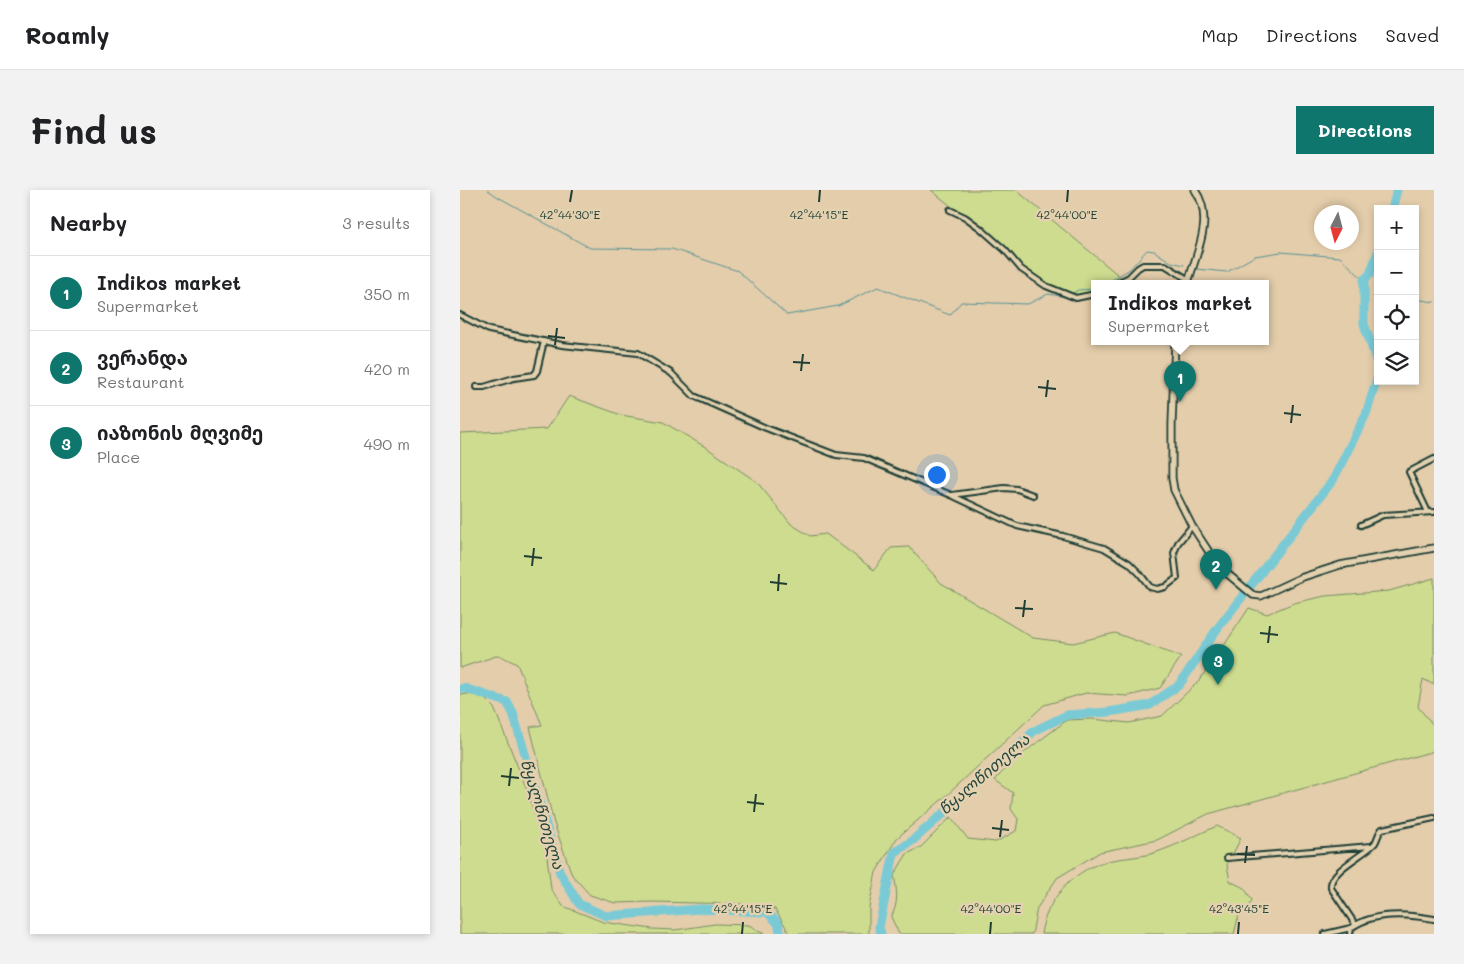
<!DOCTYPE html>
<html lang="en">
<head>
<meta charset="utf-8">
<style>
	:root { --surface:#fff; --page:#f2f2f2; --text:#202124; --muted:#757577; --line:#e0e0e0; --accent:#0f766e }
	body { margin:0; font-family:Mali,"Noto Sans Georgian",sans-serif; background:var(--page); color:var(--text) }
	.controls { position:absolute; right:15px; top:15px; display:grid; overflow:hidden; border-radius:0px; box-shadow:0 2px 8px #0003 }
	.controls button { width:45px; height:45px; display:grid; place-items:center; padding:0; border:0; border-bottom:1px solid var(--line); background:var(--surface); color:var(--text); font:25px sans-serif }
	.compass { position:absolute; left:854px; top:15px; width:45px; height:45px; border-radius:50%; background:var(--surface); box-shadow:0 2px 8px #0003; rotate:186deg }
	.you { position:absolute; left:476px; top:284px; width:18px; height:18px; margin:-12px; border:4px solid #fff; border-radius:50%; background:#1a73e8; box-shadow:0 0 0 8px #1a73e833 }
	.badge { display:grid; place-items:center; width:32px; height:32px; border-radius:50%; background:var(--accent); color:#fff; font-size:16px; font-weight:700 }
	.pin { position:absolute; translate:-50% -41px; filter:drop-shadow(0 1px 2px #0008) }
	.pin::after { content:''; position:absolute; top:26px; width:18px; height:15px; background:inherit; clip-path:polygon(0 0,100% 0,50% 100%) }
	.popup { position:absolute; left:631px; top:90px; width:178px; height:65px; box-sizing:border-box; display:grid; place-content:center; border-radius:0px; background:var(--surface); filter:drop-shadow(0 1px 4px #0005); font-size:16px; white-space:nowrap; color:var(--muted) }
	.popup b { font-size:19px; color:var(--text) }
	.popup::after { content:''; position:absolute; left:50%; top:100%; margin-left:-10px; border:10px solid transparent; border-top-color:var(--surface) }
	.list { margin:0; padding:0; list-style:none }
	h2 { display:flex; justify-content:space-between; align-items:center; height:65px; margin:0; padding:0 20px; font-size:21px }
	h2 small { font-size:16px; font-weight:400; color:var(--muted) }
	.list li { display:grid; grid-template-columns:32px 1fr auto; gap:15px; align-items:center; box-sizing:border-box; height:75px; padding:0 20px; border-top:1px solid var(--line) }
	.list b { display:block; font-size:19px; white-space:nowrap }
	.list p { margin:0; font-size:16px; white-space:nowrap; color:var(--muted) }
	.list em { font-size:16px; font-style:normal; color:var(--muted) }
	.icon { flex:none; width:28px; height:28px; fill:none; stroke:currentColor; stroke-width:2; stroke-linecap:round; stroke-linejoin:round }
	.map { position:relative; flex:none; width:974px; height:744px; overflow:hidden; border-radius:0px }
	header { display:flex; align-items:center; gap:30px; box-sizing:border-box; height:70px; padding:0 25px; background:var(--surface); border-bottom:1px solid var(--line) }
	header strong { font-size:24px }
	nav { display:flex; gap:28px; margin-inline-start:auto; font-size:18px }
	.intro { display:flex; align-items:center; justify-content:space-between; box-sizing:border-box; height:120px; padding:0 30px }
	h1 { margin:0; font-size:35px }
	.button { padding:12px 22px; border-radius:0px; background:var(--accent); color:#fff; font-size:18px; font-weight:700 }
	main { display:flex; gap:30px; padding:0 30px }
	aside { flex:1; background:var(--surface); border-radius:0px; box-shadow:0 2px 8px #0003 }
	.map>svg:first-child { display:block }
	.green { fill:#cddc8f; stroke:#768c62 }
	.lines { fill:none; stroke-linecap:round; stroke-linejoin:round }
	.stream { stroke:#569295; stroke-width:1 }
	.river { stroke:#7acad6; stroke-width:9 }
	.minor-casing { stroke:#1f3d34; stroke-width:8 }
	.secondary-casing { stroke:#1f3d34; stroke-width:9 }
	.minor { stroke:#e3d1af; stroke-width:4 }
	.secondary { stroke:#e3d1af; stroke-width:5.5 }
	.ticks { fill:none; stroke:#1f3d34; stroke-width:2 }
	.labels { text-anchor:middle; stroke-width:5; stroke-linejoin:round; paint-order:stroke }
	.water-label { font-size:16px; font-style:italic; fill:#24443c; stroke:#e3d1af }
	.ticks-label { font-size:12px; text-anchor:middle; fill:#1f3d34; stroke:#e3d1af; stroke-width:5; stroke-linejoin:round; paint-order:stroke }
</style>
</head>
<body>
<header>
<strong>Roamly</strong>
<nav><a>Map</a><a>Directions</a><a>Saved</a></nav>
</header>
<div class="intro"><h1>Find us</h1><a class="button">Directions</a></div>
<main>
<aside>
<h2>Nearby<small>3 results</small></h2>
<ul class="list">
<li><span class="badge">1</span><div><b>Indikos market</b><p>Supermarket</p></div><em>350 m</em></li>
<li><span class="badge">2</span><div><b>ვერანდა</b><p>Restaurant</p></div><em>420 m</em></li>
<li><span class="badge">3</span><div><b>იაზონის მღვიმე</b><p>Place</p></div><em>490 m</em></li>
</ul>
</aside>
<div class="map">
<svg width="974" height="744" viewBox="0 0 974 744">
	<rect width="100%" height="100%" fill="#e4cdab"/>
	<filter id="ink" filterUnits="userSpaceOnUse"><feTurbulence type="fractalNoise" baseFrequency=".02" numOctaves="2"/><feDisplacementMap in="SourceGraphic" scale="10" xChannelSelector="R" yChannelSelector="G"/><feConvolveMatrix kernelMatrix="1 2 1 2 8 2 1 2 1" color-interpolation-filters="sRGB"/></filter>
	<g filter="url(#ink)">
		<path class="green" d="M471,0H556L663,89L655,93H635V103L619,106L610,105L586,98L534,51Z
			M109,206L161,225L203,232L247,258L297,292L331,334L350,346L366,344L414,380L431,358L449,357L481,393L573,448L613,453L655,443L721,467L700,498L668,506L626,503L584,515L486,606L437,648L416,682L409,717V744H330L315,719L282,714L191,712L155,713L130,705L112,685L94,633L70,537L82,535L57,474L39,465L0,478V243L87,239Z
			M974,388V495L963,489L958,517L974,536V561L748,624L697,650L640,662L597,688L577,718L572,744H439L431,727C439,713 437,701 434,685L447,664L461,657L491,627L508,649L536,652L556,641L558,629L551,619L553,603L535,590L550,574L570,558L607,530L632,529L669,533L702,526L738,492L761,460L789,418L807,424L834,413L865,406L929,401Z
			M8,504L23,507L34,518L68,602L87,666L91,699L103,716L143,732L192,739L215,740L255,734L289,735L304,744H0V505Z
			M757,636L781,648L767,675L770,691L784,698L792,710L786,723L780,721L774,744H581C586,711 611,682 644,672C662,667 682,668 700,661C720,654 738,644 757,636Z"/>
		<g class="lines">
			<path class="stream" d="M28,0L38,7L130,58L212,59L278,81L327,125L378,116L418,97L490,125L501,112L568,114L588,104L607,107
				M736,79L767,82L795,66L821,62L880,67L904,90
				M910,84L918,90
				M647,93L670,79L687,60L694,61L711,72L724,75
				M613,103L618,100L635,99
				M955,109L974,112"/>
			<path class="river" d="M932,19L937,0
				M918,62L910,84L904,90V134L918,175
				M0,499L4,498L47,512L53,523L100,683L119,714L146,726L240,719L307,722L318,733L321,744
				M421,744L419,737L434,663L452,651L517,594L574,541L607,525L649,522L690,515L719,495L757,439L873,290L906,224L918,186"/>
			<defs>
				<path id="minor" d="M490,20L505,27L520,38L545,60L561,79L586,96L616,108L635,104
					M657,93L669,87L678,78L683,75H705L729,90
					M0,125L29,140L102,155L178,163L211,183L234,206L306,238L376,265L404,268L491,305L557,336L603,346L644,358L669,373L680,384L690,397L697,399L705,397L717,388L714,363L718,353L732,336
					M16,197H24L54,188L74,185L77,181L84,151
					M492,305L544,298L557,299L573,305
					M968,322L949,282L974,269
					M901,335L923,325L974,322
					M767,668L911,656
					M895,734L871,698C868,681 905,665 915,653C918,648 918,643 922,639L974,628
					M865,744L891,738
					M890,744L891,738C914,721 948,724 974,729"/>
				<path id="secondary" d="M728,93C736,63 755,29 735,0
					M715,151L712,234V288L714,300L732,336L753,368L764,381L793,405L801,406L840,388L880,375L974,358"/>
			</defs>
			<use href="#minor" class="minor-casing"/>
			<use href="#secondary" class="secondary-casing"/>
			<use href="#minor" class="minor"/>
			<use href="#secondary" class="secondary"/>
		</g>
	</g>
	<path class="ticks" d="M110,12L112,0M359,12L360,0M607,12L608,0M88,146L105,148M95,155L97,138M333,172L350,173M341,181L343,164M578,197L596,199M586,207L588,190M824,223L841,225M831,233L833,215M64,366L82,368M72,376L74,358M310,392L327,394M318,401L319,384M555,418L573,419M563,427L565,410M800,443L818,445M808,453L810,436M41,586L59,588M49,596L51,578M287,612L304,614M294,622L296,604M532,638L549,640M540,647L542,630M777,664L795,665M785,673L787,656M282,744L283,732M530,744L531,732M778,744L779,732"/>
	<g class="labels">
		<g class="water-label">
			<text transform="translate(524 584) rotate(-41)" y="6">წყალწითელა</text>
			<text transform="translate(83 624) rotate(73)" y="6">წყალწითელა</text>
		</g>
	</g>
	<g class="ticks-label">
		<text x="110" y="29">42°44'30"E</text>
		<text x="359" y="29">42°44'15"E</text>
		<text x="607" y="29">42°44'00"E</text>
		<text x="283" y="723">42°44'15"E</text>
		<text x="531" y="723">42°44'00"E</text>
		<text x="779" y="723">42°43'45"E</text>
	</g>
</svg>
<div class="controls">
<button>+</button>
<button>−</button>
<button><svg class="icon" aria-label="locate" viewBox="0 0 24 24"><circle cx="12" cy="12" r="6"/><path d="M12 2v4M12 18v4M2 12h4M18 12h4"/></svg></button>
<button><svg class="icon" aria-label="layers" viewBox="0 0 24 24"><path d="M12 4l9 5-9 5-9-5zM3 14l9 5 9-5"/></svg></button>
</div>
<svg class="compass" viewBox="-18 -18 36 36"><path d="M0-13l5 13h-10z" fill="#e53935"/><path d="M0 13l5-13h-10z" fill="#757577"/></svg>
<div class="you"></div>
<div class="pin badge" style="left:720px;top:212px">1</div>
<div class="popup"><b>Indikos market</b>Supermarket</div>
<div class="pin badge" style="left:756px;top:400px">2</div>
<div class="pin badge" style="left:758px;top:495px">3</div>
</div>
</main>
</body>
</html>
